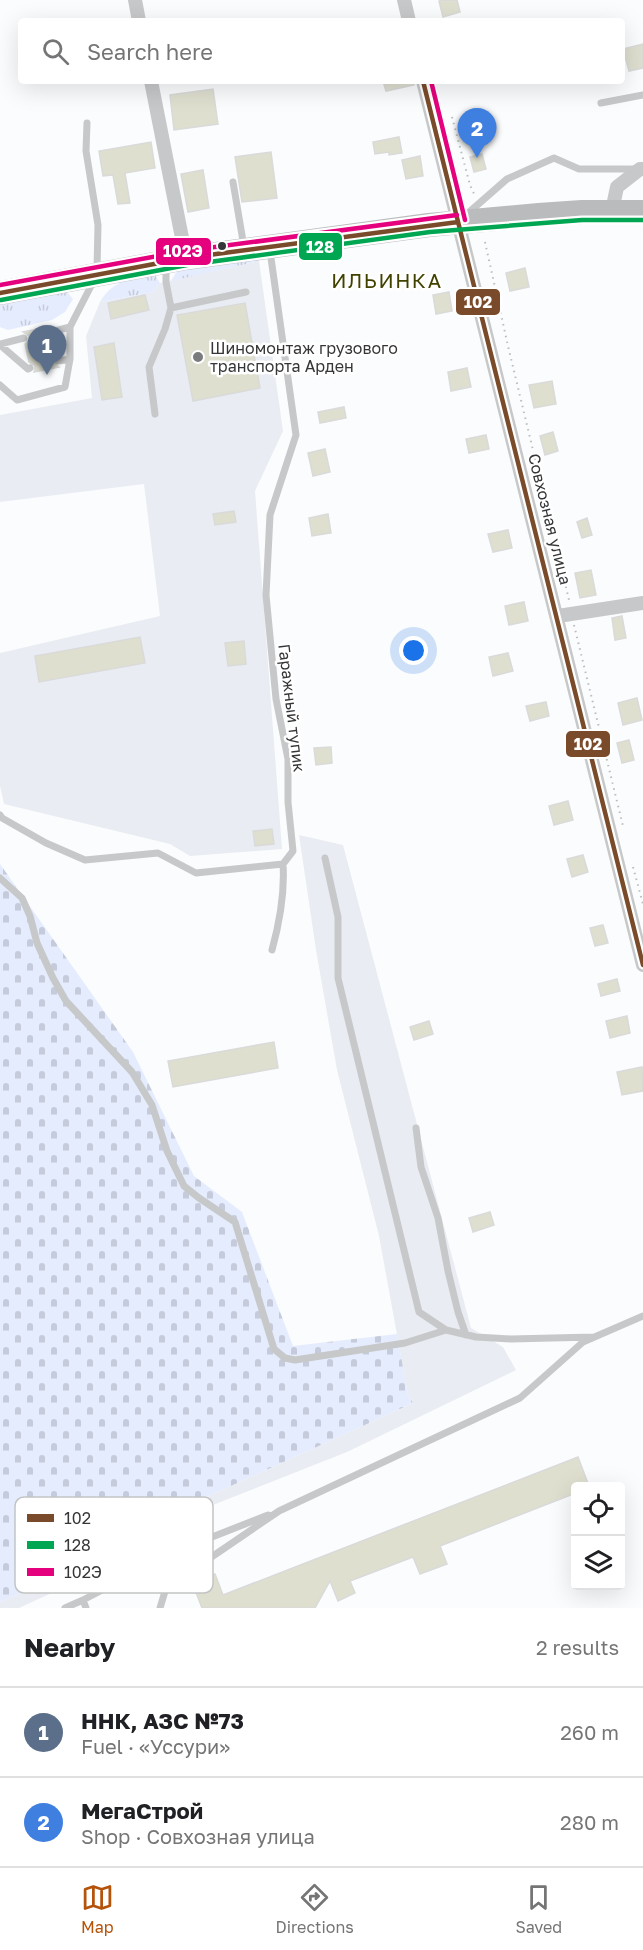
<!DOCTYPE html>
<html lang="en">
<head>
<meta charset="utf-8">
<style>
	:root { --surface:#fff; --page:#f2f2f2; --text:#202124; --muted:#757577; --line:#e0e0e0; --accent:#b45309 }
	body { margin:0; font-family:"Golos Text",sans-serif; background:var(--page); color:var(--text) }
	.controls { position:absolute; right:18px; bottom:18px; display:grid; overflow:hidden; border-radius:6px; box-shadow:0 6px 24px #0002 }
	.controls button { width:54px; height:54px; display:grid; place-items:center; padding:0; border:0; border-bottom:2px solid var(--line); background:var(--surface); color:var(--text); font:30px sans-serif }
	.you { position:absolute; left:414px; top:651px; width:21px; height:21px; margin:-15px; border:4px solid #fff; border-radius:50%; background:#1a73e8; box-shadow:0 0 0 9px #1a73e833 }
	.badge { display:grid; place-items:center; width:39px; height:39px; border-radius:50%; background:var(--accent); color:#fff; font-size:20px; font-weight:700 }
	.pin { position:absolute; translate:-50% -50px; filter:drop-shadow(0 2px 3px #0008) }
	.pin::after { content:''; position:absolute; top:32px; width:21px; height:18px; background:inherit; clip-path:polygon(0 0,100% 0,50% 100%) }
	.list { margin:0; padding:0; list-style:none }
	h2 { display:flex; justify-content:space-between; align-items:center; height:78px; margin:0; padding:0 24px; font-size:26px }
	h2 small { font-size:20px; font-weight:400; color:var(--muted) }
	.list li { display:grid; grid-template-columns:39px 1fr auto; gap:18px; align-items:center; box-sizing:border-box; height:90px; padding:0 24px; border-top:2px solid var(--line) }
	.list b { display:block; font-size:22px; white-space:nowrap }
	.list p { margin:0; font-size:20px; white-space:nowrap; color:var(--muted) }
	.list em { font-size:20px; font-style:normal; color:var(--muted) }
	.icon { flex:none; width:33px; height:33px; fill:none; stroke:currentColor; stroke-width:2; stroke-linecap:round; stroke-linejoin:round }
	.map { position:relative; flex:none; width:643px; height:1608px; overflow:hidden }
	.search { position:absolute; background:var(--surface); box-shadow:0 6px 24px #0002; left:18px; right:18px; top:18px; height:66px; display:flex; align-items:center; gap:15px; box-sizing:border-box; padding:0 21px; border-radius:6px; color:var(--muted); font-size:22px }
	.sheet { height:258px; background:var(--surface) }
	nav { display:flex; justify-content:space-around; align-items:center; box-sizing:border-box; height:84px; border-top:2px solid var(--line); background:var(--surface); font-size:16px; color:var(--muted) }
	nav a { display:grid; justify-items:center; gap:3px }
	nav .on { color:var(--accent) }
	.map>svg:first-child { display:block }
	.built { fill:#e9ecf2 }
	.grass { fill:url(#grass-tufts) }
	.cemetery { fill:url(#cemetery-stones) }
	.building { fill:#dedfcf; stroke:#d9dad9; stroke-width:1.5 }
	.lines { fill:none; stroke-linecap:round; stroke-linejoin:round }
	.path { stroke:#bcbdbe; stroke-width:2; stroke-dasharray:1.5 4.5; stroke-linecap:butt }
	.lane { stroke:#c7c8c9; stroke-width:7 }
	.street { stroke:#c7c8c9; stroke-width:14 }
	.highway { stroke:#babbbc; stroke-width:24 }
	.bus-1-casing { stroke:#fff; stroke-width:9 }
	.bus-2-casing { stroke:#fff; stroke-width:9 }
	.bus-3-casing { stroke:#fff; stroke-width:9 }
	.bus-1 { stroke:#7a4b2a; stroke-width:4.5 }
	.bus-2 { stroke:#00a651; stroke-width:4.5 }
	.bus-3 { stroke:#e5007d; stroke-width:4.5 }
	.bus-dot { fill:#353638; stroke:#fff; stroke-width:2 }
	.poi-dot { fill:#7a7b7d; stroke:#fff; stroke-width:2 }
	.labels { text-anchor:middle; stroke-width:5; stroke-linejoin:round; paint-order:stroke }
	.poi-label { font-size:16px; fill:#353638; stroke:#fff; text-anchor:start }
	.street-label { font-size:16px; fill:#353638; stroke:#fff }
	.quarter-label { font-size:20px; letter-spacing:1.5px; fill:#414200; stroke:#fff }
	.key { fill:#fff; stroke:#c2c3c3; stroke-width:1.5 }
	.key-label { font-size:16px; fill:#353638 }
	.line-badge { stroke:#fff; stroke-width:2 }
	.badge-label { font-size:16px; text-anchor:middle; font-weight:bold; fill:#fff }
</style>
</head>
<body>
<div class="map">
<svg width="643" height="1608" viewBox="0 0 643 1608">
	<defs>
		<pattern id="grass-tufts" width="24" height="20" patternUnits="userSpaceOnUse" patternTransform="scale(1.5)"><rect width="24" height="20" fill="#e5ecfd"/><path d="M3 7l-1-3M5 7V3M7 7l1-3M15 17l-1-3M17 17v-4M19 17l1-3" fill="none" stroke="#c5cbda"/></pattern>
		<pattern id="cemetery-stones" width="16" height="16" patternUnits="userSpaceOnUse" patternTransform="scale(1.5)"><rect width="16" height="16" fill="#e5ecfd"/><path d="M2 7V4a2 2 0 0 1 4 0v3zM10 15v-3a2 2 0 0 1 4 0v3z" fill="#c5cbda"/></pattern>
	</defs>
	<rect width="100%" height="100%" fill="#fbfcfd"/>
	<path class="built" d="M259,261L283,431L255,491L282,849L190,856L170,844L4,804L0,786V653L160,616L144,484L0,502V415L92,398L86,336L100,302L153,292L160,283Z
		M299,835L343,845L471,1328L503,1347L516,1370L347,1452L213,1505L156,1545L19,1608H0V1602L117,1551L163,1517L413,1403L408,1395L379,1236L337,1070L316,950Z"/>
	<path class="grass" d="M256,257L259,261L171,281L180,266Z
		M154,273L160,283L153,292L100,302C112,281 131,278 154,273Z
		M67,292L73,299L65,312L52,320L8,330L0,327V296Z"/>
	<path class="cemetery" d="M0,864L133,1052L194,1176L242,1212L293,1346L397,1334L408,1395L413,1403L163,1517L117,1551L0,1602Z"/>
	<path class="building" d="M444,0H457L460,12L443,17L439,1Z
		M643,44V68L629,71L623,49Z
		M383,81H413L414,85L386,91Z
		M213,89L218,124L174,130L170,95Z
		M399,137L402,153L389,155V152L375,154L373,142Z
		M151,142L155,168L125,173L130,203L118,204L113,175L103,176L99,151Z
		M271,152L277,198L242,202L235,157Z
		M482,154L486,169L474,172L470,157Z
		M420,156L423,176L406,179L402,160Z
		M203,170L209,208L188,212L181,174Z
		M525,268L529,287L510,291L506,273Z
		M449,292L452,311L436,314L433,295Z
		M145,295L149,310L111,319L108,303Z
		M245,303L260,388L193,401L177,315Z
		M49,327L46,330V334L49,337H53L56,356L53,359V362L59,367L34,372L35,366L29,362L25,344L29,340V336L23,332Z
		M114,343L122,397L102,400L94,347Z
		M467,368L471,387L451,391L448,372Z
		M552,381L556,404L534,408L529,385Z
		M344,407L346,418L320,423L318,412Z
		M553,432L558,451L545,455L540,436Z
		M486,435L489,449L469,453L466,439Z
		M325,449L330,472L313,476L308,453Z
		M234,511L236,522L215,525L213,514Z
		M328,514L331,533L312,536L309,518Z
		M587,518L592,535L582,538L577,522Z
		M508,530L512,548L493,552L488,534Z
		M591,570L596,595L580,598L575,573Z
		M524,602L528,621L509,625L505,606Z
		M622,616L626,638L615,640L612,618Z
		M140,637L145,663L39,682L35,656Z
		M244,641L246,664L228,666L225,643Z
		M508,653L513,671L493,676L489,657Z
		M637,698L642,720L623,725L618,703Z
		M546,702L549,716L530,721L526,706Z
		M629,740L634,760L622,763L617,743Z
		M331,747L332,763L316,765L314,748Z
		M568,801L573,820L554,825L549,806Z
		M272,829L274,844L255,846L253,831Z
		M583,855L588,872L572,877L567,859Z
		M603,925L608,943L595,946L590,928Z
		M617,979L620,991L601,996L598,984Z
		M627,1016L630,1033L610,1038L606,1021Z
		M429,1021L433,1034L414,1040L410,1027Z
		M274,1042L278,1068L173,1087L168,1061Z
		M642,1067L643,1091L622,1095L617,1072Z
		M490,1212L494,1225L473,1232L469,1218Z
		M578,1457L589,1486H576V1493L440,1546L447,1564L420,1574L413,1557L350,1581L355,1593L338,1601L330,1581L315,1608H202L192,1582L215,1574L223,1595Z"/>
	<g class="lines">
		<path class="path" d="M452,117L470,185L475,196
			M485,242L508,346L569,600
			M574,625L623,826
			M633,867L643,904"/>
		<path class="lane" d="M601,103L643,95
			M87,123L86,151L98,225L97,269
			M233,182L244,247
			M467,214L507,179L554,158L579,169H637
			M171,308L246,292
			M51,332L70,327L93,282
			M0,344L24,338
			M0,345L28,369L30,368
			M58,361L70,359
			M0,385L17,400L65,387L70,359V327
			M155,414L149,367L165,329L171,308L166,282V267
			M0,815L2,818L46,843L85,860L158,853L196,873L283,864L293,851L288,802V759L276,699L266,595L270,515L296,435L270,251
			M325,858L338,917V978L419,1312L446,1330L476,1337L511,1339L594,1337
			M0,878L22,898L30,916L37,943L53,978L66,1001L132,1072L152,1105L167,1151L184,1186L199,1198L235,1222L274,1349L285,1358L295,1360L405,1343L446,1330
			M272,950C280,921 285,894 283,864
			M416,1128L421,1167L438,1218L448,1271L458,1312L466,1335
			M65,1608L83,1600
			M86,1608L83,1600L179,1550L268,1515
			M160,1608L166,1588L279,1511L520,1398L583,1342L643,1316"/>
		<path class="street" d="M135,0L139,21
			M404,0L409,21
			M151,81L186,258
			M423,81L643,965
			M612,211L617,187L640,169H643
			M558,616L643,603"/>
		<path class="highway" d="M0,293L186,258L429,225L539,215L582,212H643"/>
		<defs>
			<path id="bus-1" d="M423,81L643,965
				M0,293L186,258L458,222"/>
			<path id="bus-2" d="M1,300L187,265L430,232L582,220H643"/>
			<path id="bus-3" d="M431,81L465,220
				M0,285L185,251L457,215"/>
		</defs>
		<use href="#bus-1" class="bus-1-casing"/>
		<use href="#bus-2" class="bus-2-casing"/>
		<use href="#bus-3" class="bus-3-casing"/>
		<use href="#bus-1" class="bus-1"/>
		<use href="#bus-2" class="bus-2"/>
		<use href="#bus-3" class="bus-3"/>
	</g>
	<circle class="bus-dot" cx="222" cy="246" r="5"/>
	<circle class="poi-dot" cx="198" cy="357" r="6"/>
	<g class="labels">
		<g class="poi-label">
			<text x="210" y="354">Шиномонтаж грузового<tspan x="210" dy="18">транспорта Арден</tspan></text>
		</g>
		<g class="street-label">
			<text transform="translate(550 519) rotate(76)" y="6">Совхозная улица</text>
			<text transform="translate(292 708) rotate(83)" y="6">Гаражный тупик</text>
		</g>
		<g class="quarter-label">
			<text x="387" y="288">ИЛЬИНКА</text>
		</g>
	</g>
	<rect x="15" y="1497" width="198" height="96" rx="9" class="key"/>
	<rect x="27" y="1514" width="27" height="8" fill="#7a4b2a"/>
	<rect x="27" y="1541" width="27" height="8" fill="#00a651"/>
	<rect x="27" y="1568" width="27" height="8" fill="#e5007d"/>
	<g class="key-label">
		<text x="64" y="1524">102</text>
		<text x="64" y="1551">128</text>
		<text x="64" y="1578">102Э</text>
	</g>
	<g class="line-badge">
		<rect x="298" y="232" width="45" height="29" rx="6" fill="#00a651"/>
		<rect x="155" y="237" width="57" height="29" rx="6" fill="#e5007d"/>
		<rect x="455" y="288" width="46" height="28" rx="6" fill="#7a4b2a"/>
		<rect x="565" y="730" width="46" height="28" rx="6" fill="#7a4b2a"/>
	</g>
	<g class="badge-label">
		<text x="320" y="253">128</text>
		<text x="183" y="257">102Э</text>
		<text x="478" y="308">102</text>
		<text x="588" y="750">102</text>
	</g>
</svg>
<div class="controls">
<button><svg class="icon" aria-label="locate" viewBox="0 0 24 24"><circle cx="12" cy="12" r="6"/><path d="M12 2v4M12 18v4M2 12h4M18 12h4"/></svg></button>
<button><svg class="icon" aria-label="layers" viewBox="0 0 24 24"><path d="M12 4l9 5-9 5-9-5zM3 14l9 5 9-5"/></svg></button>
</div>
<div class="you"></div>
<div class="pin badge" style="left:47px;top:375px;background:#5c6f8a">1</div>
<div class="pin badge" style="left:477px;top:158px;background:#3f7fe0">2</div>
<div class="search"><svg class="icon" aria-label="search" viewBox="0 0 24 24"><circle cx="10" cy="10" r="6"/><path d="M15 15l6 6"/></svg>Search here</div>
</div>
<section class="sheet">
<h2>Nearby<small>2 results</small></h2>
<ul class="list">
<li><span class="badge" style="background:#5c6f8a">1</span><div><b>ННК, АЗС №73</b><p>Fuel · «Уссури»</p></div><em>260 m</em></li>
<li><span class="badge" style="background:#3f7fe0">2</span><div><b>МегаСтрой</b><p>Shop · Совхозная улица</p></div><em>280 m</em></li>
</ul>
</section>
<nav>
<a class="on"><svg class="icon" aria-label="map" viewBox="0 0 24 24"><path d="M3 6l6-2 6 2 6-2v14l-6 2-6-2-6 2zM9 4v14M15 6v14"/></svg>Map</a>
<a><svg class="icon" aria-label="directions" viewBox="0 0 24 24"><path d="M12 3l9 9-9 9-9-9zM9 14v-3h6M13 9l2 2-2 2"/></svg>Directions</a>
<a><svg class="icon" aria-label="saved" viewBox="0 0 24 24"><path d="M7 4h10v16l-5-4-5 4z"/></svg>Saved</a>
</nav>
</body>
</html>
